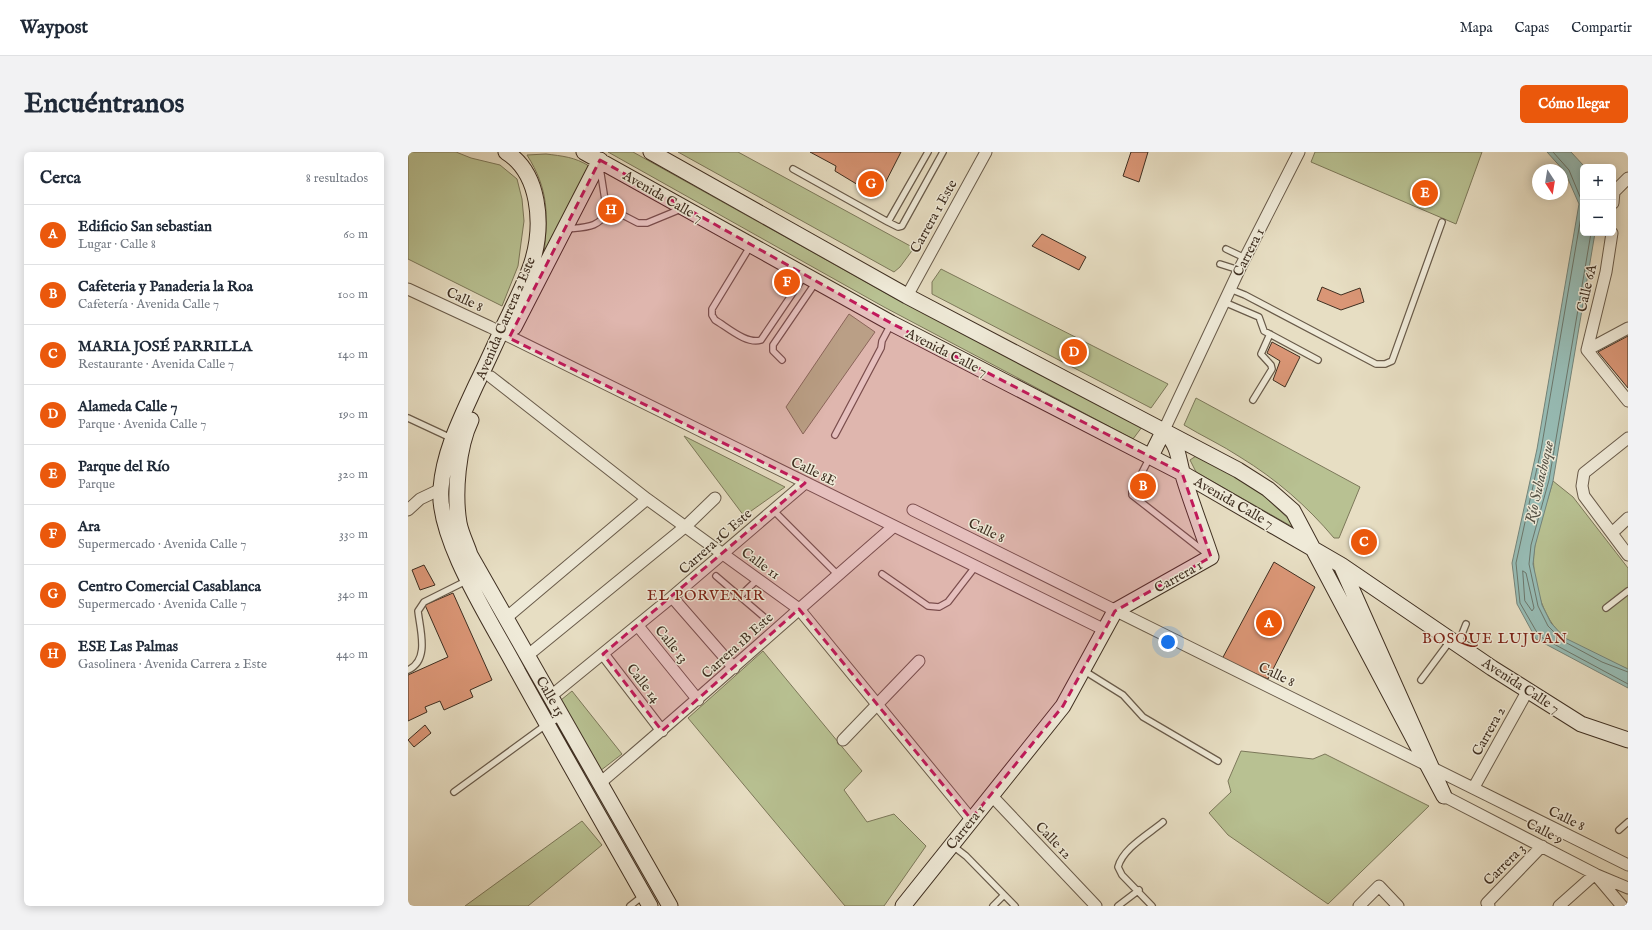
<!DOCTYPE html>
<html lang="es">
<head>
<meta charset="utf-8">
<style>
	:root { --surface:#fff; --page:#f2f2f3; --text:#1f2937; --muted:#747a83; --line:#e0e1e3; --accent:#ea580c }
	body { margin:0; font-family:"IM FELL English",serif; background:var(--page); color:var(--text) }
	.controls { position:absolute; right:12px; top:12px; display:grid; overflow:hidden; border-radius:6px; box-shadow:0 2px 10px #0003 }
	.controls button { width:36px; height:36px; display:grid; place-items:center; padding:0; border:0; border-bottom:1px solid var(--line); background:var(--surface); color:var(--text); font:20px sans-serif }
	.compass { position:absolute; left:1124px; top:12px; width:36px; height:36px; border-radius:50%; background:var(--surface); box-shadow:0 2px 10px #0003; rotate:168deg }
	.you { position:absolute; left:760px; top:490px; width:14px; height:14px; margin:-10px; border:3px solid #fff; border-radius:50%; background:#1a73e8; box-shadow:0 0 0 6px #1a73e833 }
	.badge { display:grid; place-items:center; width:26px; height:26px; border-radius:50%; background:var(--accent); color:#fff; font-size:13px; font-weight:700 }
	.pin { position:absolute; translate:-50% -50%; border:2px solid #fff; box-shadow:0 1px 4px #0006 }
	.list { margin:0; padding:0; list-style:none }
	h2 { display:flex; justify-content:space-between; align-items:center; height:52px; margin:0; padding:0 16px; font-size:17px }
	h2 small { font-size:13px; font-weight:400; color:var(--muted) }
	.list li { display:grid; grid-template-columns:26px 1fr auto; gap:12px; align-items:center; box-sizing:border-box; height:60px; padding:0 16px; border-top:1px solid var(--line) }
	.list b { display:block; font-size:15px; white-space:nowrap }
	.list p { margin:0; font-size:13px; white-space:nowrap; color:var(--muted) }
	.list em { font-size:13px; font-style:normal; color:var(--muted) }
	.map { position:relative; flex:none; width:1220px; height:754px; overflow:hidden; border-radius:6px }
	header { display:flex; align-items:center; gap:24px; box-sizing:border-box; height:56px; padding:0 20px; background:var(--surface); border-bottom:1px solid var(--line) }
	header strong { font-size:19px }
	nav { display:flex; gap:22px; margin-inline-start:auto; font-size:14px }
	.intro { display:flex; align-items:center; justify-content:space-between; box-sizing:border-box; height:96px; padding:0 24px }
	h1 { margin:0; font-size:28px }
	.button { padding:10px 18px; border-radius:6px; background:var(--accent); color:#fff; font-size:14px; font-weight:700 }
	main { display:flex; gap:24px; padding:0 24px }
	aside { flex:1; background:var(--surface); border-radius:6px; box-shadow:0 2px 10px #0003 }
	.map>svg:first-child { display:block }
	.green { fill:#b8c192; stroke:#7c785a }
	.water { fill:#97bcb5; stroke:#74847a }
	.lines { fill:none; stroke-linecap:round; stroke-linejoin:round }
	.shore { stroke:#6b766b; stroke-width:1 }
	.building { fill:#da9676; stroke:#3f2f21 }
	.lane-casing { stroke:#695b4a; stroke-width:8 }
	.street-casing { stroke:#695b4a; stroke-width:13 }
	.secondary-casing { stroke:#3f2f21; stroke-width:17 }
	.lane { stroke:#efead8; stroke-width:5.5 }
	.street { stroke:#efead8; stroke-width:11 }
	.secondary { stroke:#efead8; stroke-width:15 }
	.marked { fill:#c2185b; fill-opacity:0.2; stroke:#c2185b; stroke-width:3; stroke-dasharray:8 5; stroke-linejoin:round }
	.labels { text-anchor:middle; stroke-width:3; stroke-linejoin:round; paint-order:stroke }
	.street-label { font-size:14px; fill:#3f2f21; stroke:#efead8 }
	.water-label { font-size:15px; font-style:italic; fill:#555246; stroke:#efead8 }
	.neighbourhood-label { font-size:15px; letter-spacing:1px; fill:#7a1f14; stroke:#efead8 }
</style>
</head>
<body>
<header>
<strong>Waypost</strong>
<nav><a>Mapa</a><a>Capas</a><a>Compartir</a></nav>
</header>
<div class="intro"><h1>Encuéntranos</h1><a class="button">Cómo llegar</a></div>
<main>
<aside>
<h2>Cerca<small>8 resultados</small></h2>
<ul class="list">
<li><span class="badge">A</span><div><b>Edificio San sebastian</b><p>Lugar · Calle 8</p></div><em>60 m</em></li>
<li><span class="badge">B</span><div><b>Cafeteria y Panaderia la Roa</b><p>Cafetería · Avenida Calle 7</p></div><em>100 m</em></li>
<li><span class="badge">C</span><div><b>MARIA JOSÉ PARRILLA</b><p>Restaurante · Avenida Calle 7</p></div><em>140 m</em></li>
<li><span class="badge">D</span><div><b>Alameda Calle 7</b><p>Parque · Avenida Calle 7</p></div><em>190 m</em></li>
<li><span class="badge">E</span><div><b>Parque del Río</b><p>Parque</p></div><em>320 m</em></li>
<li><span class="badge">F</span><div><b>Ara</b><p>Supermercado · Avenida Calle 7</p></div><em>330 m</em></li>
<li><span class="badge">G</span><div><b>Centro Comercial Casablanca</b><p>Supermercado · Avenida Calle 7</p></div><em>340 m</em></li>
<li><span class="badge">H</span><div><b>ESE Las Palmas</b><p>Gasolinera · Avenida Carrera 2 Este</p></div><em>440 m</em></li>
</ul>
</aside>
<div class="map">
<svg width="1220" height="754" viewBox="0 0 1220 754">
	<rect width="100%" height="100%" fill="#e7dec3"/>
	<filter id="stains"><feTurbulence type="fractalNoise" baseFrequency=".005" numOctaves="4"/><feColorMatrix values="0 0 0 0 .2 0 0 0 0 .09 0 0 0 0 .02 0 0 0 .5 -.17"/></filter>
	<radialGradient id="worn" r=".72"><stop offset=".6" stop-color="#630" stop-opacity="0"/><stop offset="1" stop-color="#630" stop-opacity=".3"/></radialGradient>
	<path class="green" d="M0,0H48L63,6L92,13L109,27L114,47L116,69L113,91L110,114L94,154L0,107Z
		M200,0H225L483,144L734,275L725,287L476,155Z
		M270,0H330L506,96L492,115L486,120Z
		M907,0H1074L1048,72L903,10Z
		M138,2C154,4 167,5 181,14L136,102C140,62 141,38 119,3Z
		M533,117L760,232L743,256L524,142V130Z
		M441,162L467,180L395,282L378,255Z
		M788,246L952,335L931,386H926C899,354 868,327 832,305C814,293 794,284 776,273Z
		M276,284L377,335L336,364Z
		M788,304L845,334L897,382L788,320L782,308Z
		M1145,329L1165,345L1220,416V517C1202,509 1172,498 1157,486C1134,468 1121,422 1127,393C1131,372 1139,350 1145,329Z
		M355,499L454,619L436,638L459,670L486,662L518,694L476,754H437L280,566Z
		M164,539L214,602L192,619L153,548Z
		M833,599L905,607L917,602L1021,654L920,752L820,683L801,661L823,640L820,629Z
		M174,669L194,693L120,754H57Z"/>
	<path class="water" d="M1139,0H1163L1176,14L1175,81H1187L1145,329L1127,394L1125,412L1134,453L1143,471L1157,486L1220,517V536L1128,487L1109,452L1104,411L1129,297L1171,52L1157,20Z"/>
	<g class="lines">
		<path class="shore" d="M1145,0L1161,18L1175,52
			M1175,53L1133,298L1108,411L1112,451L1131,484L1220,532
			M1183,81L1141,328L1123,393L1121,412L1130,454L1140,474L1155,489L1194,510L1220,520
			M1137,314L1138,316L1133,338L1131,339L1130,337L1134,315Z
			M1115,419L1118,421L1126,456L1124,459L1117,449Z"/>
	</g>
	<path class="building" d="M402,0H493L470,45L427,19L428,14Z
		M723,0H740L731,30L715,24Z
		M634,82L678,105L671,118L624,94Z
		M914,135L933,143L952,136L956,150L933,158L909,148Z
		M1220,184V236L1190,200Z
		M864,190L892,205L877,235L865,228L872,209L859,201Z
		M866,410L907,435L860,527L814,507Z
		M16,413L27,433L12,438L4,418Z
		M45,441L84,528L62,538L65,545L36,558L32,549L17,555L19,560L0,569V523L40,505L17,453Z
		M17,573L23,581L6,595L0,588Z"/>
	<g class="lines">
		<defs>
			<path id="lane" d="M520,0L480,70L490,75L494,74L535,0
				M192,16L197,48L203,57L230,71H239L273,57
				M385,17L480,70
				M159,77C181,75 189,76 203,57
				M343,93L304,157V163L307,168C319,175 339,193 353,188L397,123
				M818,97L837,106
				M812,112L831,118
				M822,137L837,143L968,212H977L984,209L1034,70
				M816,150L851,165L856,179L910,208
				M374,208L365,199V193L408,130
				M845,248L864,217L863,213L853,202L862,182
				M0,266L43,286
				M427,283L473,196L474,189L483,172
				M742,305L724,340V343L798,401
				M365,358L430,423
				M474,422L520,454L531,455L540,450L567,415
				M308,424L356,465
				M332,444L350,427
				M1198,456L1220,439
				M1050,492L1058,472
				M0,518C22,508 12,478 10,459L16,450L58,429
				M675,518L715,543L735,565L810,609
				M1013,528L1042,489
				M46,640L139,572L154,565
				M1211,678L1220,670
				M545,694L558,704L607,754
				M222,754L236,743
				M585,754L596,743
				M710,754L731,738
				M744,754L714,723L710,715C715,696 741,682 755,670"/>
			<path id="street" d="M1205,51L1206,40L1220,26
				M0,137L82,175L697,478
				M499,144L578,0
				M1179,198L1198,120L1204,81
				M1179,198L1220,249
				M1179,198L1220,176
				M83,225L239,347L391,457L563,667
				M756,278L833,114L891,0
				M1220,286L1176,321L1174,334L1176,344L1220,403
				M0,358L12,347L33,337
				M505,358L1220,713
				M1204,381L1220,366
				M264,445L326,516
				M98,466L239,347
				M230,474L290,548
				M195,502L254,579
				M119,504L278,374L307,346
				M143,544L264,445L397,331
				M435,588L511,509
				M192,631C291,547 387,460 485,375
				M1066,635L1120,538
				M583,643L688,754
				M1036,644L1187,722L1214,754
				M1189,723L1220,736
				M951,754L971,734L990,754
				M1081,754L1079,751L1134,694
				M1151,754L1187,722"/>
			<path id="secondary" d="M98,0C132,21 135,72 125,107C120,125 110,144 102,161C90,185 80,209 68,233C53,266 36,299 33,336C28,387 86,474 110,520C153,598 198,676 242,754
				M176,0L483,171L774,321L933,413L1084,516L1173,572L1220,588
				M243,0L499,144L830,318L860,337L885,359L1036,644L933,413
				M106,175L192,8
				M63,268C50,295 46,341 51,371C53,382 59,393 62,403L262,754
				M743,304L756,278
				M495,754L655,554L707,459L803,405C794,378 783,350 775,323C769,303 772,298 758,280"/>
		</defs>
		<use href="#lane" class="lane-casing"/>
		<use href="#street" class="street-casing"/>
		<use href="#secondary" class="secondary-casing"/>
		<use href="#lane" class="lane"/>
		<use href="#street" class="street"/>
		<use href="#secondary" class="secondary"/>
	</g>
	<path class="marked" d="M192,8L483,171L774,321L803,405L707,459L655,554L563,667L391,457L254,579L195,502L397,331L101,186Z"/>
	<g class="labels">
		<g class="street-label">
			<text transform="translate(255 44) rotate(30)" y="5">Avenida Calle 7</text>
			<text transform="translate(525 64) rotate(-61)" y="5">Carrera 1 Este</text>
			<text transform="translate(840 100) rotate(-63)" y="5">Carrera 1</text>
			<text transform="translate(1178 136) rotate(-77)" y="5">Calle 6A</text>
			<text transform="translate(57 147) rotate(25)" y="5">Calle 8</text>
			<text transform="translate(97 166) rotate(-67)" y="5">Avenida Carrera 2 Este</text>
			<text transform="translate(539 200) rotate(27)" y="5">Avenida Calle 7</text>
			<text transform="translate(406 319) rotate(26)" y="5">Calle 8E</text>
			<text transform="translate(826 350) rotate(30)" y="5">Avenida Calle 7</text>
			<text transform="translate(579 378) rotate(26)" y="5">Calle 8</text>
			<text transform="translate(307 389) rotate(-41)" y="5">Carrera 1C Este</text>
			<text transform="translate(353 411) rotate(36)" y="5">Calle 11</text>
			<text transform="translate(770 424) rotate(-29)" y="5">Carrera 1</text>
			<text transform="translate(264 492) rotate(51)" y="5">Calle 13</text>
			<text transform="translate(329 493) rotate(-42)" y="5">Carrera 1B Este</text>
			<text transform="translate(869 522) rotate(26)" y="5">Calle 8</text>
			<text transform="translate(236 531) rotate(52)" y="5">Calle 14</text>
			<text transform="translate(1113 533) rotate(33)" y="5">Avenida Calle 7</text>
			<text transform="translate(143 544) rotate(60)" y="5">Calle 15</text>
			<text transform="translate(1080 579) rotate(-61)" y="5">Carrera 2</text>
			<text transform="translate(1159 666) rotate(26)" y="5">Calle 8</text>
			<text transform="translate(557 675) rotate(-51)" y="5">Carrera 1</text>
			<text transform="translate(1137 679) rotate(27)" y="5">Calle 9</text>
			<text transform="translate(646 688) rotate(46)" y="5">Calle 12</text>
			<text transform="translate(1096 712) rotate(-45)" y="5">Carrera 3</text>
		</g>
		<g class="water-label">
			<text transform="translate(1131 330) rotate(-77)" y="5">Río Subachoque</text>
		</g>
		<g class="neighbourhood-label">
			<text x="298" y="448">EL PORVENIR</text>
			<text x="1087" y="491">BOSQUE LUJUAN</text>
		</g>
	</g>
	<rect width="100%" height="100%" filter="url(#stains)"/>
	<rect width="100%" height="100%" fill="url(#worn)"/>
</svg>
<div class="controls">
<button>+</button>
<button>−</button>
</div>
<svg class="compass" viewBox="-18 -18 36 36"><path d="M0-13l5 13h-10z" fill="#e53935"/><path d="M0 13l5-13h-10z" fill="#747a83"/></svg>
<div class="you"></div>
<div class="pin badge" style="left:861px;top:471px">A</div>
<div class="pin badge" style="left:735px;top:334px">B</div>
<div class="pin badge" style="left:956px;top:390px">C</div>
<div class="pin badge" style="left:666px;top:200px">D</div>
<div class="pin badge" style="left:1017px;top:41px">E</div>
<div class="pin badge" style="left:379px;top:130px">F</div>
<div class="pin badge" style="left:463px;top:32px">G</div>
<div class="pin badge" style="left:203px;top:58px">H</div>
</div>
</main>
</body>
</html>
